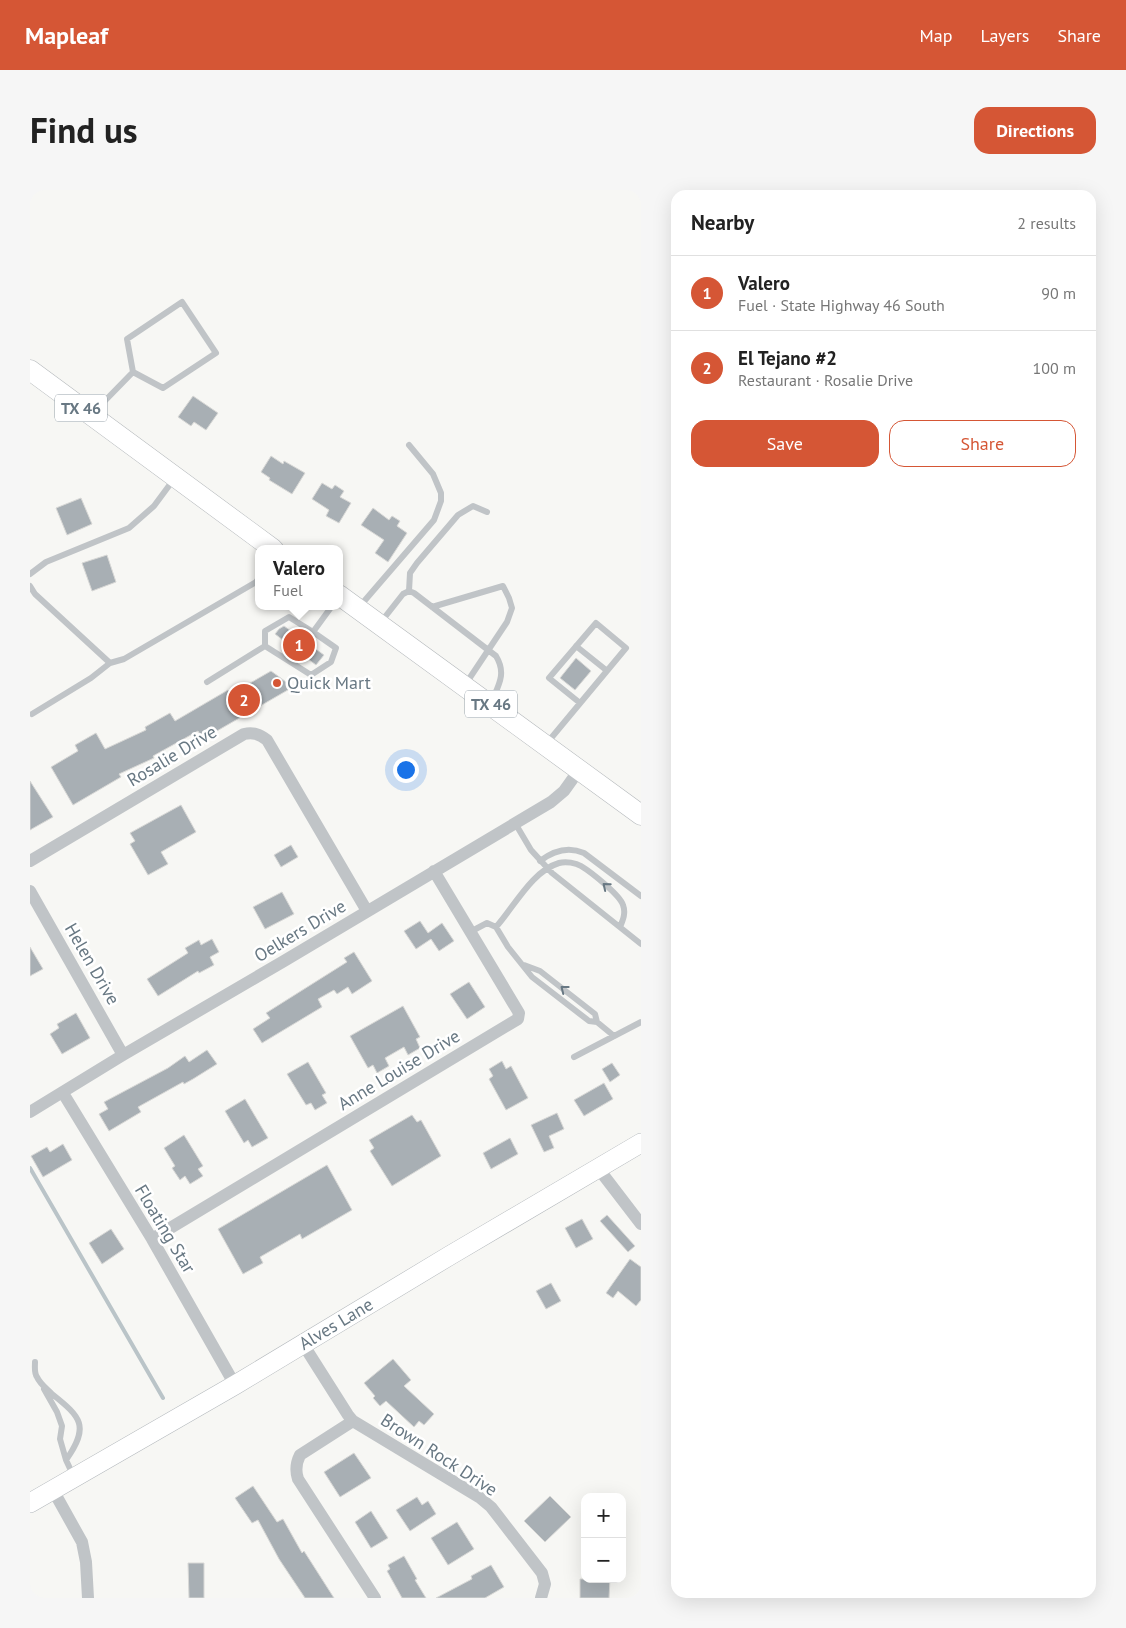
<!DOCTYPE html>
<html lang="en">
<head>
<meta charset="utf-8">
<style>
	:root { --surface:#fff; --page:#f6f6f6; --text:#222; --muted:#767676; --line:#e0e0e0; --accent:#d55635 }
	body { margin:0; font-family:"PT Sans",sans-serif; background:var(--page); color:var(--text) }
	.controls { position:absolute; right:15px; bottom:15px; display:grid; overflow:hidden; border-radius:10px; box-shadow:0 5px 20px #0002 }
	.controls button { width:45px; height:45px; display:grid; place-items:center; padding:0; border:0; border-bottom:1px solid var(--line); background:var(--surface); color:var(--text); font:25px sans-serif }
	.you { position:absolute; left:375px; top:579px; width:18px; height:18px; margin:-12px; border:4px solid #fff; border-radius:50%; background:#1a73e8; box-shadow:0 0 0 8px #1a73e833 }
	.badge { display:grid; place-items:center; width:32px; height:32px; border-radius:50%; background:var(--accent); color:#fff; font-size:16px; font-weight:700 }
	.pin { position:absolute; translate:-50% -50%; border:2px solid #fff; box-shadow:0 1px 5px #0006 }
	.popup { position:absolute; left:225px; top:355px; width:88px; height:65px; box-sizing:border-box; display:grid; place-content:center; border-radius:10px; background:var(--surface); filter:drop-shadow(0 1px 4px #0005); font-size:16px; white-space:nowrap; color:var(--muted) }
	.popup b { font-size:19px; color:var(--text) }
	.popup::after { content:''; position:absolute; left:50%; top:100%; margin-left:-10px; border:10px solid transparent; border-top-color:var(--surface) }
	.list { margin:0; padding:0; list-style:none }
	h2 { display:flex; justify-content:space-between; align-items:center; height:65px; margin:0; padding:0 20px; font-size:21px }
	h2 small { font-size:16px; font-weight:400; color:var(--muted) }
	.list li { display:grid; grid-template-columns:32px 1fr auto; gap:15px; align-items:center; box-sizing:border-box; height:75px; padding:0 20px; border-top:1px solid var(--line) }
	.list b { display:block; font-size:19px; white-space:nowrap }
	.list p { margin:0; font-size:16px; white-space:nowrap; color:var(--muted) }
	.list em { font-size:16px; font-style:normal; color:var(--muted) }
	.actions { display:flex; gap:10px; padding:15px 20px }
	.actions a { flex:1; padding:11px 0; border:1px solid var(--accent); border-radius:15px; text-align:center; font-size:18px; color:var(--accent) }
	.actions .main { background:var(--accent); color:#fff }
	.map { position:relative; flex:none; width:611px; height:1408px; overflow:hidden; border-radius:15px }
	header { display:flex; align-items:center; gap:30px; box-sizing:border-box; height:70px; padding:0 25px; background:var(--accent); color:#fff }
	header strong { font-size:24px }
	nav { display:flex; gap:28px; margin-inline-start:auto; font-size:18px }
	.intro { display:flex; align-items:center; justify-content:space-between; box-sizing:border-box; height:120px; padding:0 30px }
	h1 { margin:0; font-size:35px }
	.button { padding:12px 22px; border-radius:15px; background:var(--accent); color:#fff; font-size:18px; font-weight:700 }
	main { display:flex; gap:30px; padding:0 30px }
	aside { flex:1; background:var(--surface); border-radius:15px; box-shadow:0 5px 20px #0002 }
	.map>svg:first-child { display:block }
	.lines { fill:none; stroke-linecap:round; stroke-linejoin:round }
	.stream { stroke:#bac4c8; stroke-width:4 }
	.building { fill:#a8afb4; stroke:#d8d8d6 }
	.secondary-casing { stroke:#b3b8bc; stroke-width:20 }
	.primary-casing { stroke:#b4b8bb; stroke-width:21 }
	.lane { stroke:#c0c4c7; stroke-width:6 }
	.street { stroke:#c0c4c7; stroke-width:12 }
	.secondary { stroke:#fff; stroke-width:19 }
	.primary { stroke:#fff; stroke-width:20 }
	.oneway { stroke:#687883 }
	.poi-dot { fill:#d55635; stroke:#fff; stroke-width:2 }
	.labels { text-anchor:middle; stroke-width:5; stroke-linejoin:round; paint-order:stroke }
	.shield { fill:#fff; stroke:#95a0a8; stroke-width:1 }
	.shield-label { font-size:16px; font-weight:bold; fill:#687883 }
	.poi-label { font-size:18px; fill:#687883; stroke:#fff; text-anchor:start }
	.street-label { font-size:18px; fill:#687883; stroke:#fff }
</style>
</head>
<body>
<header>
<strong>Mapleaf</strong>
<nav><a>Map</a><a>Layers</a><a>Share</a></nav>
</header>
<div class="intro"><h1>Find us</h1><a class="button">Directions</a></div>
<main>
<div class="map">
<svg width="611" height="1408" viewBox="0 0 611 1408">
	<rect width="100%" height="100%" fill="#f7f7f4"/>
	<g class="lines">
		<path class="stream" d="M0,978L133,1208"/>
	</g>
	<path class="building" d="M163,206L188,223L176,240L164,232L161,236L148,227Z
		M241,266L253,274L254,271L275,283L262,304L239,290L240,288L231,282Z
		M292,293L302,299L305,295L314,301L310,307L321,313L309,333L296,326L299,320L282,309Z
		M51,308L62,334L37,345L26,318Z
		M343,318L359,330L362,326L370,331L367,336L377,343L358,372L345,363L354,350L331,335Z
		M77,365L86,392L62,401L52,373Z
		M254,436L294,465L286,475L245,444L249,439Z
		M546,468L561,481L545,500L530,488Z
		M241,481L263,497L173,549L168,541L123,566L124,568L89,584L91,587L43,615L21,577L48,561L45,555L66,543L75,559L116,540L115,537L140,523L145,531L198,500L201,504Z
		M0,591L23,627L0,640Z
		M151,615L166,642L131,662L138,674L118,685L100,654L105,651L100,643Z
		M261,655L268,667L251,677L244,665Z
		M252,702L264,724L235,739L223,717Z
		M390,731L398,743L412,733L424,751L409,761L401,749L386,759L374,741Z
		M182,749L189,762L180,767L184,775L169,783L168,781L128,806L117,789L158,763L155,758L169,750L171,755Z
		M0,757L13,779L0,786Z
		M324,762L342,791L322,804L318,797L307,804L304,800L288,809L292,817L232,853L223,839L240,828L236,823L317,772L314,768Z
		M439,792L455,817L437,829L420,804Z
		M373,816L390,847L386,849L390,858L378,865L374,857L355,868L359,876L347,883L343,875L338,878L320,846Z
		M46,823L60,848L32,864L20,844L29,838L27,834Z
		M177,860L187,874L163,889L154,894L153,892L108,917L111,922L79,941L69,924L78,919L74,912L138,878L155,866L159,872Z
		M472,871L476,879L481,876L498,908L476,920L459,889L463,886L459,879Z
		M278,872L296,903L292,905L297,913L285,920L281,913L276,915L257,884Z
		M582,873L590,885L580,892L572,879Z
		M574,893L583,909L554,926L544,910Z
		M215,909L238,948L222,957L218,950L214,953L195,921Z
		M527,923L534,939L519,946L524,958L514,962L501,935Z
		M382,925L387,932L391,930L411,966L362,996L340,961L344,958L339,950Z
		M154,945L173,976L168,979L173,986L160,994L155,986L150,990L142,978L145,976L134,958Z
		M480,948L488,964L461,979L453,963Z
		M33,954L42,970L13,987L1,966L17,957L20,962Z
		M297,975L322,1020L272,1049L270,1044L230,1067L233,1073L213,1084L188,1039Z
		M577,1025L605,1056L598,1062L570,1031Z
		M552,1029L563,1049L546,1058L535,1038Z
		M81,1039L94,1059L72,1074L59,1053Z
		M600,1069L611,1077V1110L606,1116L588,1101L583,1108L576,1103Z
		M521,1093L531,1111L516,1119L506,1101Z
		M363,1169L381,1190L374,1196L404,1224L394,1235L389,1231L384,1237L356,1211L350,1216L343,1208L345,1206L334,1193Z
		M324,1263L341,1288L310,1307L294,1282Z
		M223,1296L247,1332L253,1329L272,1363L274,1361L304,1408H275L249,1369L228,1330L222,1333L205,1308Z
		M520,1306L541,1327L515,1352L494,1331Z
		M387,1307L392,1315L398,1311L406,1324L380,1341L366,1320Z
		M341,1321L358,1348L341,1358L325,1332Z
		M427,1332L444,1359L418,1375L401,1348Z
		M374,1366L387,1389L385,1390L396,1408H372L357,1381L360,1379L358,1375Z
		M158,1373H174V1408H159Z
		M461,1375L474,1397L455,1408H406L442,1389L441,1386Z
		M550,1389H580L579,1408H550Z"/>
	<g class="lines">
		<defs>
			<path id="secondary" d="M0,1313L205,1195L419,1066L611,953"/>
			<path id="primary" d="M0,180L243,359
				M309,405L611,625"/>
		</defs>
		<use href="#secondary" class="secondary-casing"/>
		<use href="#primary" class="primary-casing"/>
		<path class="lane" d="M64,222L103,182L133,198L186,163L152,112L97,149L103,182
			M0,384L16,372L99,338L124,316L144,289
			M0,396L5,404L80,473L94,469L226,392L229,388
			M379,401L380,383L387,373L428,325L443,316L457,322
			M330,416L404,330L411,311V303L403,284L379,255
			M402,417L473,396L479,408L482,418L477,432L435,495
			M351,432L373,404L379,401L384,403L466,466C477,484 468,496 461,513
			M235,456L281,485L301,472L306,458L283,442
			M546,456L576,480
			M177,492L235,456V441L259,427L283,442L302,416
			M2,524L61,488L80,473
			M517,553L596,458L566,433L519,488L550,513
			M485,633L501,660L522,683L611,754
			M510,671C523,661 538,656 554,663L611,706
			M466,737C484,717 502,681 529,673C536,671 546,673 551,676C561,682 590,705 593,715C596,723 593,730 590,737
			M440,742L457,733L466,737L478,757L502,787L559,831L567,832L584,846
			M494,775L510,781L565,824L567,832
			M544,867L611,832
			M5,1172C5,1177 4,1183 7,1187C10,1194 17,1199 22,1204C51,1227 60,1236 36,1270L44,1287
			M14,1199L27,1222L32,1236L30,1249L36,1270"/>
		<path class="street" d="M0,671L214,544C223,542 229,544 237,550L337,721
			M0,701L93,865
			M33,903L122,1049L205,1195
			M0,922L93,865L254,771L521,612L534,601L549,580
			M568,978L611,1034
			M122,1049L488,829L489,823L404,681
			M273,1154L318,1225L323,1231L449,1307L461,1317L512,1383L515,1394L511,1408
			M323,1231L270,1265C266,1273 265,1280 268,1289L345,1408
			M23,1300L52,1352L56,1372L58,1408"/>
		<use href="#secondary" class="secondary"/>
		<use href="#primary" class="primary"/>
	</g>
	<defs><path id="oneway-chevron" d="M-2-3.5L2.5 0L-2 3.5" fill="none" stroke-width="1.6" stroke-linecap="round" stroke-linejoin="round" transform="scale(1.25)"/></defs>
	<g class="oneway">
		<use href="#oneway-chevron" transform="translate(576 696) rotate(-141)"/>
		<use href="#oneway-chevron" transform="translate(534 799) rotate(-142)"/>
	</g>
	<circle class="poi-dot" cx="247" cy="493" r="5"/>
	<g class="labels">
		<g class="shield">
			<rect x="25" y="204.5" width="52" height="27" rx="4"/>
			<rect x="435" y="500.5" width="52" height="27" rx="4"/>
		</g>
		<g class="shield-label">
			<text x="51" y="224">TX 46</text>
			<text x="461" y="520">TX 46</text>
		</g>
		<g class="poi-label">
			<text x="257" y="499">Quick Mart</text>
		</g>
		<g class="street-label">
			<text transform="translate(142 566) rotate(-31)" y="6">Rosalie Drive</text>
			<text transform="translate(270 741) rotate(-31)" y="6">Oelkers Drive</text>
			<text transform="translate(62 774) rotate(60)" y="6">Helen Drive</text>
			<text transform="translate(369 880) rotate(-31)" y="6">Anne Louise Drive</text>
			<text transform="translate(135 1039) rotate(59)" y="6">Floating Star</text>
			<text transform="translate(306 1134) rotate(-31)" y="6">Alves Lane</text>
			<text transform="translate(409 1265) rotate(33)" y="6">Brown Rock Drive</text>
		</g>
	</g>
</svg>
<div class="controls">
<button>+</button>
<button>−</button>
</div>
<div class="you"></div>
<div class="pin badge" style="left:269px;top:455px">1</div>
<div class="popup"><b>Valero</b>Fuel</div>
<div class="pin badge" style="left:214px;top:510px">2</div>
</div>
<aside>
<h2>Nearby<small>2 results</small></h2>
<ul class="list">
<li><span class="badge">1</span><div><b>Valero</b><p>Fuel · State Highway 46 South</p></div><em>90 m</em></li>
<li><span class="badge">2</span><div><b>El Tejano #2</b><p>Restaurant · Rosalie Drive</p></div><em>100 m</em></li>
</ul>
<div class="actions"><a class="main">Save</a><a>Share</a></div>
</aside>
</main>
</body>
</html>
